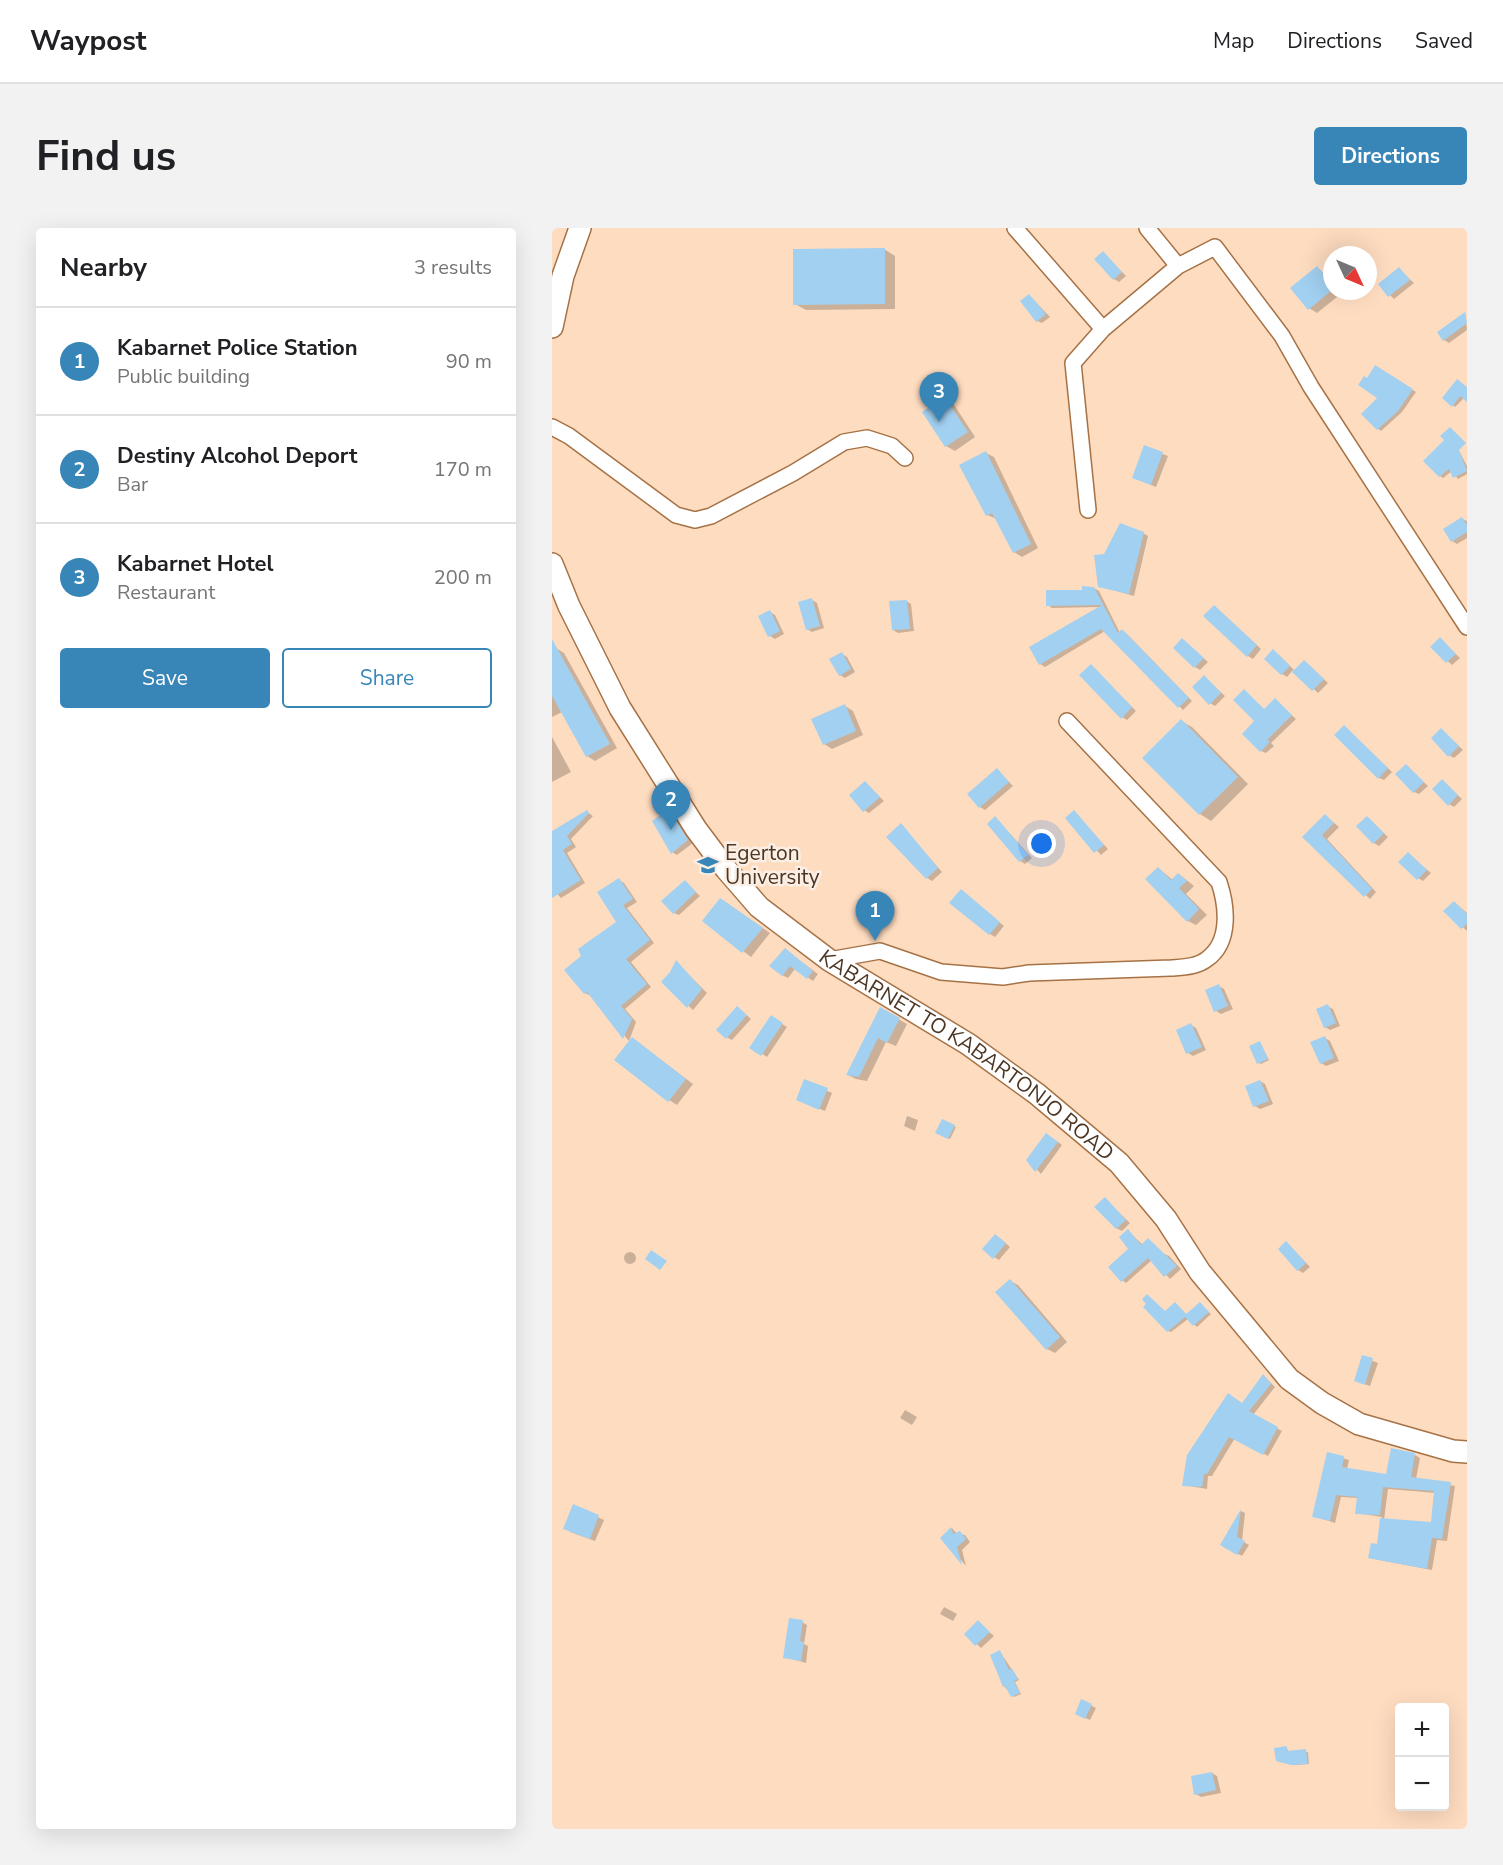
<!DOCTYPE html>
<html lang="en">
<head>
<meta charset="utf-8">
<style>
	:root { --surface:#fff; --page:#f2f2f2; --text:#202124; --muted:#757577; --line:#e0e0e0; --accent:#3886b8 }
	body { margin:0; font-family:"Nunito Sans",sans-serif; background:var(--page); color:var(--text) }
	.controls { position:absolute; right:18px; bottom:18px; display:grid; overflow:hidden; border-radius:6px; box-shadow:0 6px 24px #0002 }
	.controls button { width:54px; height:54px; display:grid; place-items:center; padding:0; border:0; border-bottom:2px solid var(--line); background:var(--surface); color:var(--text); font:30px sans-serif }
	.compass { position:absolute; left:771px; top:18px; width:54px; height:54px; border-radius:50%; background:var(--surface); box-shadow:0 6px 24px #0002; rotate:134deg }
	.you { position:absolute; left:490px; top:616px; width:21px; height:21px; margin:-15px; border:4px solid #fff; border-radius:50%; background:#1a73e8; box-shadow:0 0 0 9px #1a73e833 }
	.badge { display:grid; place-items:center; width:39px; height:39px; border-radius:50%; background:var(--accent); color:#fff; font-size:20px; font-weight:700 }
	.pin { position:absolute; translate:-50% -50px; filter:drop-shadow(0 2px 3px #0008) }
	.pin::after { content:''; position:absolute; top:32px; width:21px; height:18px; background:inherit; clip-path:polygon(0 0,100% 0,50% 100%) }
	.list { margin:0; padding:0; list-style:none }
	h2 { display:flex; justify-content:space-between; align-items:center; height:78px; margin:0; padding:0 24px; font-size:26px }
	h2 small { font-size:20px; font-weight:400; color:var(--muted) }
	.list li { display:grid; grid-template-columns:39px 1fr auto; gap:18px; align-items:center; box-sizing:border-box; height:108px; padding:0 24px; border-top:2px solid var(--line) }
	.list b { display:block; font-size:22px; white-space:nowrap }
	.list p { margin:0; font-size:20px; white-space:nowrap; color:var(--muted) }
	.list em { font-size:20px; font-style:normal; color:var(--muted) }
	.actions { display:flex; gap:12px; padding:18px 24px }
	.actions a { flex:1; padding:14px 0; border:2px solid var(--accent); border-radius:6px; text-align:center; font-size:21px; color:var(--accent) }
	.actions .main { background:var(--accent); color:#fff }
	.map { position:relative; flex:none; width:915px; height:1601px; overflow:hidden; border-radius:6px }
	header { display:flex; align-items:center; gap:36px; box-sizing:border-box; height:84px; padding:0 30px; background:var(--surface); border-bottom:2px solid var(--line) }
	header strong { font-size:28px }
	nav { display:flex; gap:33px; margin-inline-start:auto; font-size:21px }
	.intro { display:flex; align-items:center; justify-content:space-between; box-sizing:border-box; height:144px; padding:0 36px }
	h1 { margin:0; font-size:42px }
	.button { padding:15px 27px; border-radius:6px; background:var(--accent); color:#fff; font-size:21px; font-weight:700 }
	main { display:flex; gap:36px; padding:0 36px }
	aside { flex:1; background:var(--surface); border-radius:6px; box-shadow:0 6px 24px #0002 }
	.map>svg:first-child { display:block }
	.shadow { fill:#0003; fill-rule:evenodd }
	.building { fill:#a2d0f1 }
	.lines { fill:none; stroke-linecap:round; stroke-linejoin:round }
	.street-casing { stroke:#a67245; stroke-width:18 }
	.secondary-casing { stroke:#a67245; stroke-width:24 }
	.street { stroke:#fff; stroke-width:15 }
	.secondary { stroke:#fff; stroke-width:21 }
	.labels { text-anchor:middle; stroke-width:5; stroke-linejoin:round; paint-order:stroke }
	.poi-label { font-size:21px; fill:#4d3623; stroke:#faeee5; text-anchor:start }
	.street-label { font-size:21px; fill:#4d3623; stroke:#faeee5 }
</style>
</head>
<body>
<header>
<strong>Waypost</strong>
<nav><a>Map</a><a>Directions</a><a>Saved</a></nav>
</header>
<div class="intro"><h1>Find us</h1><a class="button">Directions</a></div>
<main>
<aside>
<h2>Nearby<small>3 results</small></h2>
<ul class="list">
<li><span class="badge">1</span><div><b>Kabarnet Police Station</b><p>Public building</p></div><em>90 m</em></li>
<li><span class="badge">2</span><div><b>Destiny Alcohol Deport</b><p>Bar</p></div><em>170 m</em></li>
<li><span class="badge">3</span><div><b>Kabarnet Hotel</b><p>Restaurant</p></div><em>200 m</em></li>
</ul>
<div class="actions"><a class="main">Save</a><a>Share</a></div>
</aside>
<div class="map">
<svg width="915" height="1601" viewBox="0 0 915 1601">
	<rect width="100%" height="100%" fill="#fedcc0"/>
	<path class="shadow" d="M332,21L343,28V81L254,82L243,76Z
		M551,25L574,48L567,54L562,51Z
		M765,39L780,53V63L790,65L765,85L757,80Z
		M847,41L862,55L842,71L828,57Z
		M478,68L498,89L490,95L485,93Z
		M913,85L915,102L897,115L892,112L887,105Z
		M824,139L864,164L850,184L829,203L825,200L827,169L816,152Z
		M905,153L915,160V167L903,179L901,177Z
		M393,170L401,175L423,209L403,223L394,218L372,184Z
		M593,219L616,228L604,259L587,252Z
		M906,221L915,238V246L906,251L900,243L891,250L888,248Z
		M434,225L442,229L486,320L470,329L462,324L445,291L435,287Z
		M910,291L915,293V310L905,316L900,313Z
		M591,305L596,308L582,368L547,358Z
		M542,360L547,363L568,405L575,406L640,473L631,482L553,403L493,439L488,436L549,379L500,380L496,377Z
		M260,372L265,375L272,400L260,404L255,401Z
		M354,373L359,376L362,403L346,405L341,402Z
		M667,382L709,421L701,431L696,428Z
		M218,384L223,387L232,406L223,411L218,408Z
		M888,411L908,430L900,437L880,419Z
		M631,412L656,434L648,442L643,439Z
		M4,420L12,425L65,520L43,533L35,528L10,484L0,489V423Z
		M290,426L295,429L303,444L293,450L288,447Z
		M726,426L743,443L752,434L757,437L776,455L766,465L741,442L735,449L730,446Z
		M539,438L584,483L575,492L570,489Z
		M652,449L673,468L663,478L658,475Z
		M692,463L713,482L723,472L744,491L719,515L722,518L714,525L709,523L705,493Z
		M293,478L301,483L311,507L280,521L272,516Z
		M629,493L640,499L696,556L659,593L648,586Z
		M792,499L840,544L832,552L827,550Z
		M890,502L911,522L902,530L897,527Z
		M0,509L19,544L0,554Z
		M854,538L876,558L867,566L862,564Z
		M445,542L461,558L433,582L428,579Z
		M890,553L910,571L902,579L897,576Z
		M313,555L332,573L317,585L312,582Z
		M117,583L122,586L141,615L125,627L120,624Z
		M35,584L41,588L19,611L24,619L15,625L33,655L9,670L0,660V606Z
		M522,584L556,621L549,627L515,590Z
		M774,588L787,599L775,611L824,664L818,671L752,609Z
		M815,589L836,609L827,618L822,615Z
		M444,590L480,630L473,636L468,633Z
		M349,597L390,644L380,653L375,650Z
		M856,626L879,645L871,653L866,650Z
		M606,640L621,652L627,646L642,658L634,666L655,687L644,697L636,693Z
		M67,652L72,655L85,674L75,680L102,715L79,734L99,759L73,781L84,794L77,813L39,768L33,765L66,694Z
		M133,654L148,668L127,687L122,685Z
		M414,666L452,698L443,709L438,706Z
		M169,671L218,705L199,729L152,693Z
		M902,674L915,685V703L893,683Z
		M238,725L266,746L261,753L243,741L236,750L230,747Z
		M125,735L155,765L141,782L111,754Z
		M667,758L672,761L681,781L669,786L664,783Z
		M775,778L781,781L788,798L778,802L773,799Z
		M328,781L355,796L344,818L334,814L315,853L304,851L296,847Z
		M190,783L199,791L180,812L174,809Z
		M219,789L235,799L215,829L200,819Z
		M639,797L644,800L654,822L641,828L636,825Z
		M773,810L778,813L787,833L774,838L769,835Z
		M708,815L717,832L709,836L707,835Z
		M88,816L141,856L125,877L117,872Z
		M253,853L280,865L273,883L250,874Z
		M708,853L713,856L721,876L708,881L703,878Z
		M355,888L366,892L363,903L352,898Z
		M391,893L404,899L398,911L385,905Z
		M499,909L510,917L489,946L476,932Z
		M553,971L578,995L570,1003L564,1000Z
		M576,1003L591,1017L617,1028L629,1041L618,1051L600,1032L574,1055L570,1052L579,1021Z
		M449,1011L458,1019L447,1032L442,1029Z
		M735,1015L758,1039L751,1045L746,1042Z
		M72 1030a6 6 0 1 1 12 0a6 6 0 1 1-12 0Z
		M458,1053L466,1057L515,1114L503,1125L495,1121Z
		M624,1076L635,1087L648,1076L659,1086L645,1099L636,1091L619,1104L616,1103L614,1084Z
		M811,1129L826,1135L818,1158L804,1153Z
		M712,1148L723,1159L701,1187L730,1203L716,1228L683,1210L660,1248H656L655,1261L631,1257Z
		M353,1182L365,1189L360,1197L348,1190Z
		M776,1226L797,1232L795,1241L836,1247L863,1227L868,1230L864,1251L903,1258L895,1313L885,1312L880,1342L817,1330L827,1318L830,1289L805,1285L806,1270L789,1269L783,1295L762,1288ZM836,1261L884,1265L880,1296L832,1292Z
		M22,1278L52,1292L43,1313L18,1304Z
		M689,1283L693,1285L690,1313L697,1317L690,1328L670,1317Z
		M400,1300L405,1306L413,1307L418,1314L410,1322L414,1338L390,1310Z
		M392,1379L405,1386L401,1393L388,1386Z
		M250,1394L255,1397L252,1416L256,1418L254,1435L233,1429Z
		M426,1394L442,1408L429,1420L414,1406Z
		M448,1424L467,1452L463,1454L469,1466L462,1469L452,1458Z
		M530,1473L544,1480L538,1492L529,1488Z
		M734,1519L737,1524H756L757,1536L743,1537L728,1534Z
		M660,1545L665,1548L669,1565L649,1569L644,1566Z"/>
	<path class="building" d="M333,20V76L241,77V21Z
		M551,23L570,44L561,52L542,31Z
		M765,38L780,56V62L756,82L738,60Z
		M847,39L858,52L836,69L826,56Z
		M477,66L494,86L484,94L468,73Z
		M913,84L915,95L891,113L885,104Z
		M823,137L861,161L846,183L825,202L809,186L825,170L806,157L812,148L815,150Z
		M905,151L915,159V174L908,168L900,179L890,170Z
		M392,168L416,204L393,219L370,184Z
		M898,199L914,215L907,222L915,243L901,250L897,241L887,249L871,233L892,212L888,208Z
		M592,217L611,224L599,257L580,250Z
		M434,223L479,316L461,325L440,285L434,288L407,237Z
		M910,289L915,297V304L899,314L891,301Z
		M568,295L592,304L577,366L546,359L542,327L552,326Z
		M530,358L542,359L566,405L570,401L637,470L626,480L549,401L487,437L477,419L550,377L494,378V362H530Z
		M260,370L268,398L254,402L246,374Z
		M355,372L358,401L340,402L337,373Z
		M662,377L705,417L695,429L651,388Z
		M218,382L228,403L216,409L206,388Z
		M888,409L904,426L894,435L878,419Z
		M630,410L652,430L642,440L621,420Z
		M0,411L58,516L34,529L0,468Z
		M721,421L738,438L729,447L712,431Z
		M290,424L299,441L287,448L277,431Z
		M752,432L772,451L760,463L740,444Z
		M539,436L580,479L569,491L527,447Z
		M652,447L669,465L657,477L640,459Z
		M692,461L712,481L723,470L740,487L715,512L718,514L708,524L690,506L702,493L681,472Z
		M293,476L304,503L271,517L259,491Z
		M629,491L686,549L647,587L590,530Z
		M792,497L836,540L826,551L782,507Z
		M889,500L907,518L896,529L879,510Z
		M854,536L872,554L861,565L843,546Z
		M445,540L457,554L427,580L415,566Z
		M890,551L906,567L896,578L880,561Z
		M313,553L328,569L311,584L297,567Z
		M117,581L136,612L119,626L100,593Z
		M35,582L37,585L15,608L20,616L11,622L29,652L0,670V603Z
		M522,582L552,617L542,625L513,590Z
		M773,586L782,595L770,607L820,661L812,669L750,609Z
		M443,588L476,627L467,634L435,596Z
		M815,588L832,605L821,616L804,598Z
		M349,595L386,640L374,651L334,609Z
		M856,624L875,642L865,652L846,634Z
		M606,639L619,652L626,645L635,653L627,660L647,681L635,694L593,651Z
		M67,650L81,671L71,677L98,712L74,731L95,756L69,778L80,791L71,811L35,764L32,766L12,742L29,728L26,721L64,694L45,664Z
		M133,652L144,664L121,686L109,673Z
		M409,661L448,694L437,707L397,675Z
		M168,670L211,700L190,725L150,693Z
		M902,673L915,686V696L909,701L891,683Z
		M233,720L261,743L255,751L238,738L230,748L217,738Z
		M124,732L150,761L135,780L109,754L118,744Z
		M667,756L676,778L662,784L653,762Z
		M776,776L784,795L772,800L764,781Z
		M185,778L195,787L174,811L164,802Z
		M328,779L348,790L335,815L326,810L307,849L294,847Z
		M219,787L231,795L209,828L197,820Z
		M639,795L650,819L634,826L624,802Z
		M773,808L782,830L768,836L758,814Z
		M80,809L134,851L116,874L62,832Z
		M708,813L716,831L705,836L697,818Z
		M252,851L276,860L267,882L244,872Z
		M708,852L717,873L701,879L693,858Z
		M390,891L403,897L396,911L383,905Z
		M494,905L506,914L483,944L474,932Z
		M553,969L574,992L564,1001L542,979Z
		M576,1001L589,1017L596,1010L625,1038L612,1049L596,1030L569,1054L556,1039L576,1021L567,1009Z
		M443,1006L454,1015L441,1031L430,1021Z
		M734,1013L754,1035L745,1043L726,1021Z
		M99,1022L115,1033L108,1042L93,1031Z
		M458,1051L508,1109L494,1122L443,1064Z
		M595,1066L613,1083L623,1074L634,1086L648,1074L657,1084L641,1098L633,1089L615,1104L591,1079L594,1076L590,1071Z
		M810,1127L821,1130L813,1157L802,1153Z
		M711,1146L719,1156L697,1183L726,1199L711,1227L677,1209L655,1246H652L650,1259L630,1258L635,1227L676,1165L690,1175Z
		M839,1220L863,1225L859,1249L899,1254L890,1311L880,1310L875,1341L816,1330L819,1315L825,1316L828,1290L879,1294L882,1263L831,1259L828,1287L803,1286L805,1269L784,1267L778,1293L760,1289L775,1224L792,1228L790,1239L834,1246Z
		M21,1276L47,1287L38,1311L11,1301Z
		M689,1281L685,1309L693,1313L685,1327L668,1317Z
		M399,1299L401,1306L408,1303L414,1311L405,1319L410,1337L388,1310Z
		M237,1390L251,1392L248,1413L252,1414L249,1433L231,1430Z
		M426,1392L438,1404L423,1418L412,1406Z
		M448,1422L457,1442L460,1440L466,1451L462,1453L468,1465L459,1469L453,1458L451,1459L438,1427Z
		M529,1471L540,1476L533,1491L523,1486Z
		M735,1518V1523L754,1521L756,1536L739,1537L724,1533L722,1520Z
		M660,1544L664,1562L642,1567L639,1548Z"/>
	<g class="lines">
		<defs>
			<path id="street" d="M463,0L551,101L626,38
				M595,0L626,38L663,19L730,108L759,159L915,399
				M0,199L17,208L124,287L143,292L159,288L241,245L292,214L315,210L340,218L353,230
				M536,282L521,135L551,101
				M277,732L328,723L389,744L451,749L477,745L619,740C631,739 645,739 655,731C679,714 675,678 667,654L515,493"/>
			<g id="secondary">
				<path d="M0,99L11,48L28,0"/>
				<path id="s1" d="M0,336L17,378L68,480L144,601L174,641L207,679L277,732L416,816L485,866L567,935L614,991L648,1044L737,1151L770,1175L807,1196L901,1223L915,1224"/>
			</g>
		</defs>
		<use href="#street" class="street-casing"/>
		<use href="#secondary" class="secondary-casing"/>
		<use href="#street" class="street"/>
		<use href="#secondary" class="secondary"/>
	</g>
	<defs>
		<symbol id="university-bare" viewBox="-9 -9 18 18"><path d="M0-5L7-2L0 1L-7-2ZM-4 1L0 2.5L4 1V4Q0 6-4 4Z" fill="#3886b8" stroke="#faeee5" stroke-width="2.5" paint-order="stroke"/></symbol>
	</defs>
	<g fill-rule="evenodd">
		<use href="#university-bare" x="141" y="622" width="30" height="30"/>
	</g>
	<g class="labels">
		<g class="poi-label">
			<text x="173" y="632">Egerton<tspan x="173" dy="24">University</tspan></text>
		</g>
		<g class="street-label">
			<text dy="7" stroke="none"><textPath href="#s1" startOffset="658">KABARNET TO KABARTONJO ROAD</textPath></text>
		</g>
	</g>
</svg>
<div class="controls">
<button>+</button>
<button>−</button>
</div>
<svg class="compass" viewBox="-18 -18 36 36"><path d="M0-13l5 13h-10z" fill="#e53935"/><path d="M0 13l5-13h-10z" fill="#757577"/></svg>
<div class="you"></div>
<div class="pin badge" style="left:323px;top:713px">1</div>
<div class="pin badge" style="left:119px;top:602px">2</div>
<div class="pin badge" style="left:387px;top:194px">3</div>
</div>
</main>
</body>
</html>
